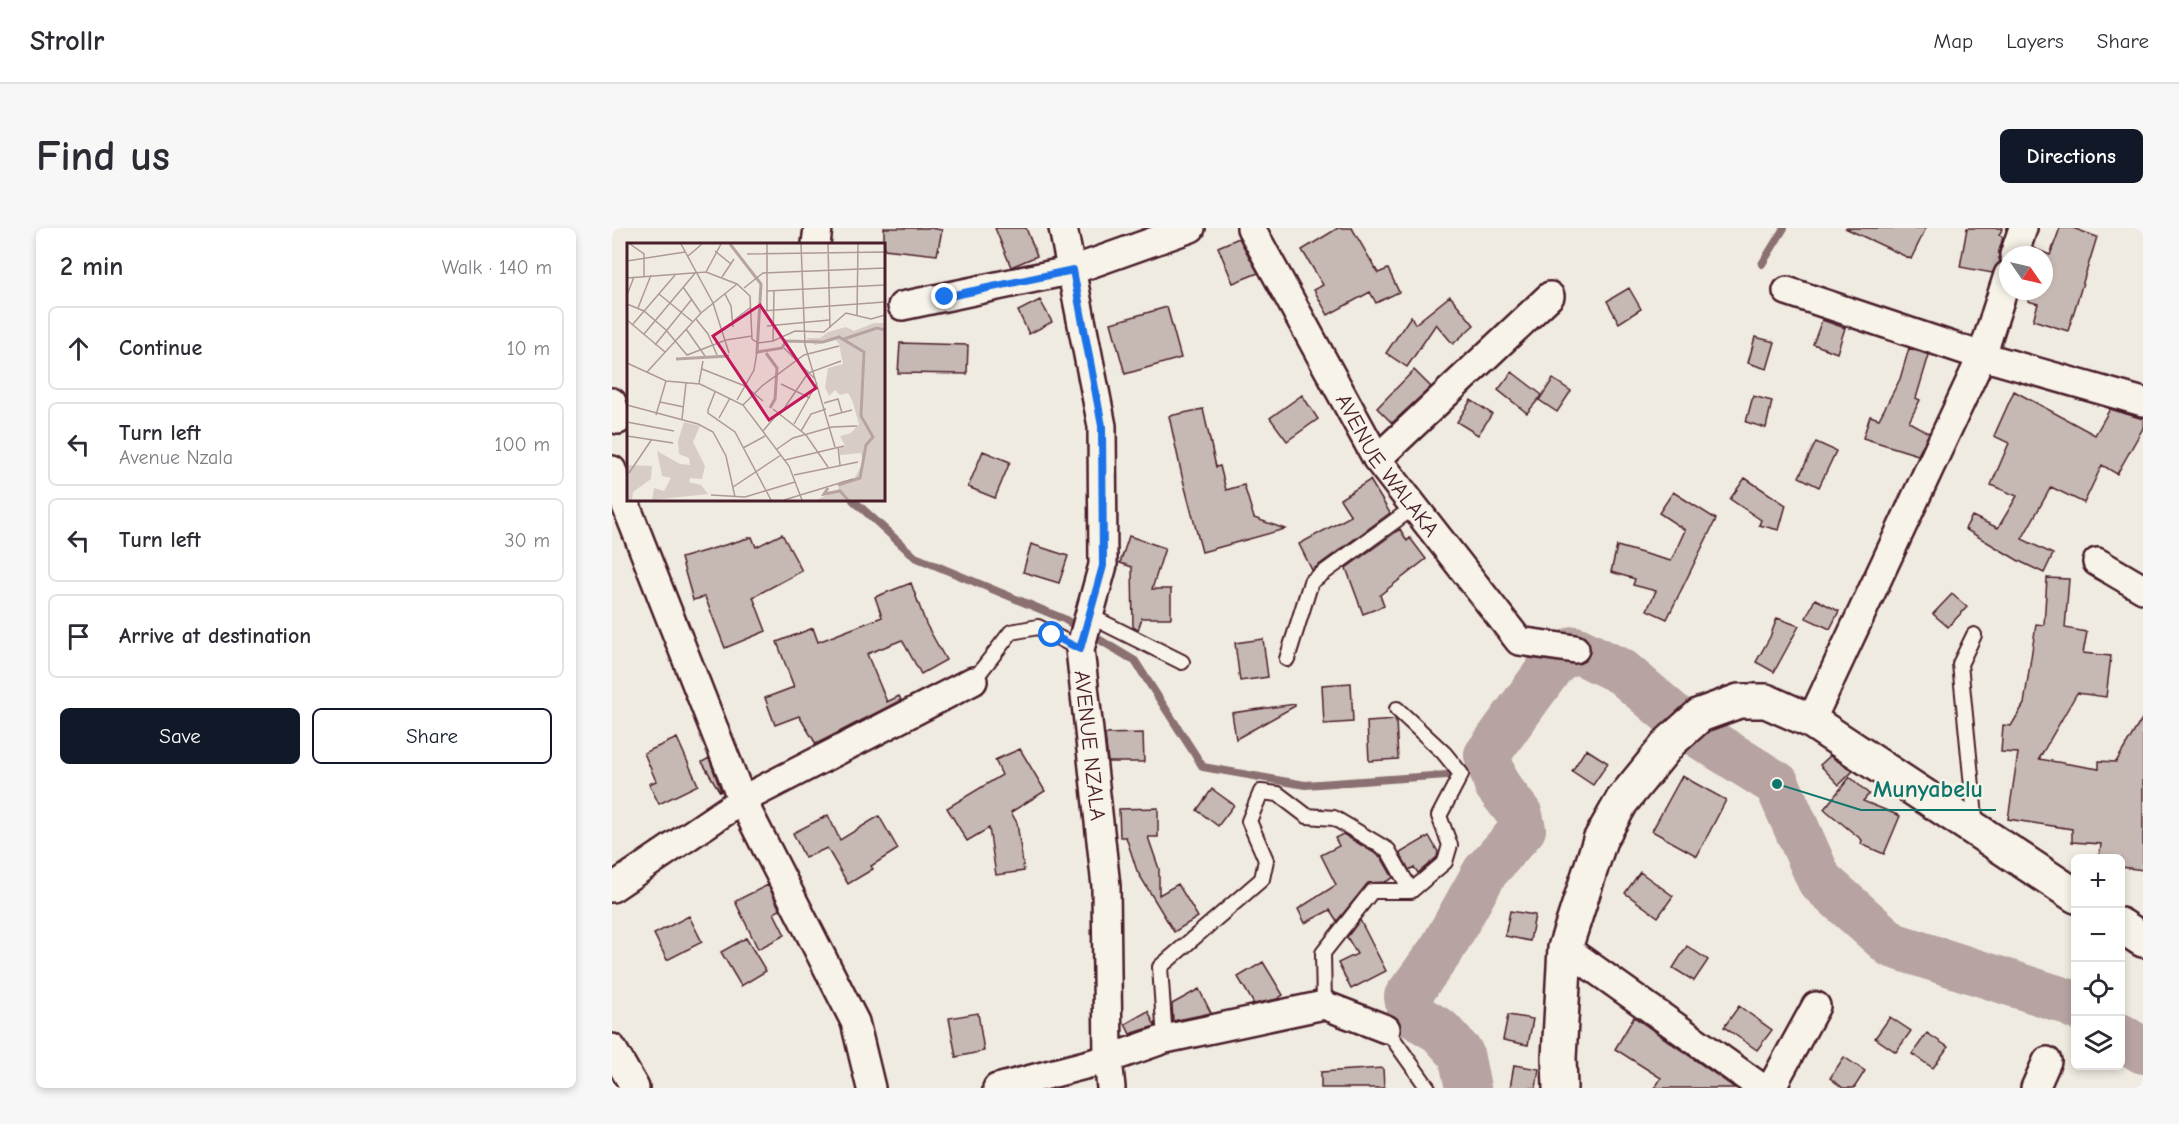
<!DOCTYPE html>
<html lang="en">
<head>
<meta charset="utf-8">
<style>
	:root { --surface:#fff; --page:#f7f7f7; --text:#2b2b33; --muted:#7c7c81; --line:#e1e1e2; --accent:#111827 }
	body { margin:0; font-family:"Comic Neue",sans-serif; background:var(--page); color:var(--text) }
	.controls { position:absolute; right:18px; bottom:18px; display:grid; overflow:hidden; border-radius:9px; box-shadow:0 3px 9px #0003 }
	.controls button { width:54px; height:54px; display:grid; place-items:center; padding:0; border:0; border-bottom:2px solid var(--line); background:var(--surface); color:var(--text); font:30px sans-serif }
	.compass { position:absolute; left:1387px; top:18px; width:54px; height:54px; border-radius:50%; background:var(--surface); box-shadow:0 3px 9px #0003; rotate:124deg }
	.stop { position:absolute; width:18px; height:18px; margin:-14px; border:4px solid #1a73e8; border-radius:50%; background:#fff }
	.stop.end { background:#1a73e8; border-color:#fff; box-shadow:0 2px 6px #0008 }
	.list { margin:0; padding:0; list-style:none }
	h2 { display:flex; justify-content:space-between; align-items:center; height:78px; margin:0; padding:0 24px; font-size:26px }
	h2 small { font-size:20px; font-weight:400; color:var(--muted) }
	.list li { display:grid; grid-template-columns:39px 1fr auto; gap:18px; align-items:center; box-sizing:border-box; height:84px; margin:0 12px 12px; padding:0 12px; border:2px solid var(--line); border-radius:9px }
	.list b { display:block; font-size:22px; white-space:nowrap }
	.list p { margin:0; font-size:20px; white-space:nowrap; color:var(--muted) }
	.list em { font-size:20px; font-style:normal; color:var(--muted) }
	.actions { display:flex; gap:12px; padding:18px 24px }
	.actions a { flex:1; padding:14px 0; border:2px solid var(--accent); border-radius:9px; text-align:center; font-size:21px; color:var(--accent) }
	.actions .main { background:var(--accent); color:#fff }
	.icon { flex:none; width:33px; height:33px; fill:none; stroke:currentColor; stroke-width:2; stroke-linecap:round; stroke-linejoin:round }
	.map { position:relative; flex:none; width:1531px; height:860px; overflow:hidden; border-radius:9px }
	header { display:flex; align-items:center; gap:36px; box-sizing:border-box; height:84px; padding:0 30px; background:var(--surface); border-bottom:2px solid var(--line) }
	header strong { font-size:28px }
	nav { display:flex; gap:33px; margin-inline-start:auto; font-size:21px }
	.intro { display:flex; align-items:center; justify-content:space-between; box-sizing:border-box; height:144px; padding:0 36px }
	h1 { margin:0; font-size:42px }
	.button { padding:15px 27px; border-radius:9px; background:var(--accent); color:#fff; font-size:21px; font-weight:700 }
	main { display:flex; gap:36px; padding:0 36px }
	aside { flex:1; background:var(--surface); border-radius:9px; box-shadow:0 3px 9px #0003 }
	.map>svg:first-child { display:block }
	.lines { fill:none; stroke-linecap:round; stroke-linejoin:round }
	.stream { stroke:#8b6f72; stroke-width:8 }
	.river { stroke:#b7a4a2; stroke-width:46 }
	.building { fill:#c6b8b3; stroke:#4a1f2b; stroke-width:1.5 }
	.service-casing { stroke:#4a1f2b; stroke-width:18 }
	.minor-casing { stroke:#4a1f2b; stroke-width:32 }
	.tertiary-casing { stroke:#4a1f2b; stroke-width:38 }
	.service { stroke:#f7f3e8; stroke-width:14 }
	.minor { stroke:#f7f3e8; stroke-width:27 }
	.tertiary { stroke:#f7f3e8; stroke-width:33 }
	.route { stroke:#1a73e8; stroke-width:8 }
	.labels { text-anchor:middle; stroke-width:5; stroke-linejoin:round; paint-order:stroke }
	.street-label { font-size:22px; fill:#4a1f2b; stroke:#f7f3e8 }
	.inset-river { fill:none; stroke:#b7a4a2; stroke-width:3 }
	.inset-road { fill:none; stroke:#ae9998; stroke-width:1.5 }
	.view { fill:#c2185b; fill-opacity:0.15; stroke:#c2185b; stroke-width:3 }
	.inset-edge { fill:none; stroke:#4a1f2b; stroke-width:3 }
	.leader { fill:none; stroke:#0f766e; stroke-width:2 }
	.callout-dot { fill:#0f766e; stroke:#f7f3e8; stroke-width:2 }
	.callout-label { font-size:24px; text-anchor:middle; font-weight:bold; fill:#0f766e; stroke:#f7f3e8; stroke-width:5; stroke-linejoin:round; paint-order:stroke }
</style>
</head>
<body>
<header>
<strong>Strollr</strong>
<nav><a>Map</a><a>Layers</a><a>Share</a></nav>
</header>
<div class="intro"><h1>Find us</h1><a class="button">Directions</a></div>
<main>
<aside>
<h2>2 min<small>Walk · 140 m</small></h2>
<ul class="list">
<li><svg class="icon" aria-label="ahead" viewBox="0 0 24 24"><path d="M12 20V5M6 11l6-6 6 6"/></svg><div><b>Continue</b></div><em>10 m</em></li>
<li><svg class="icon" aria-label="left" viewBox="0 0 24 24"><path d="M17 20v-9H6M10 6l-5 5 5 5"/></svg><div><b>Turn left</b><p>Avenue Nzala</p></div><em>100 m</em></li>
<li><svg class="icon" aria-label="left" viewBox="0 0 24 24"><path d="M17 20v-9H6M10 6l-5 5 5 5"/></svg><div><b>Turn left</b></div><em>30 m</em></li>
<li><svg class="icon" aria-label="arrive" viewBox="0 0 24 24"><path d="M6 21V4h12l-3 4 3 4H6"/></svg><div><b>Arrive at destination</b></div></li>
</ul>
<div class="actions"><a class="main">Save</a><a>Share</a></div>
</aside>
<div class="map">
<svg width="1531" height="860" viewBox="0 0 1531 860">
	<rect width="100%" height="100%" fill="#f0ebe0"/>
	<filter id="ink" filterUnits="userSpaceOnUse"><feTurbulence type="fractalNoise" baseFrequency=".0167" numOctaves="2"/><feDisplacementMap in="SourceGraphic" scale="12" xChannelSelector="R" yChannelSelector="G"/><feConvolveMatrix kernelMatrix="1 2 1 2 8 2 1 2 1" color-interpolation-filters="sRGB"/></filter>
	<g filter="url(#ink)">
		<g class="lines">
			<path class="stream" d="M1150,36L1172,0
				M241,272L303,329L452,391L467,400
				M478,406L523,433L591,539L693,557L849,546L875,527"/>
			<path class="river" d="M1508,808L1531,823
				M856,860L849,826L828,803L798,785L795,769L830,721L873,644L911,601L908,587L885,557L875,527L943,433L963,421L1010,444L1077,501L1165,556L1208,653L1280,717L1454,773L1464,779"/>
		</g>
		<path class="building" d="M272,0H318L330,2L325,27L272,21Z
			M383,0H414L425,28L399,39Z
			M726,0H740L766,45L776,41L787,64L764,75L758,64L716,87L702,62L711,57L690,22Z
			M1233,0H1314L1299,31Z
			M1355,0H1391L1387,7L1391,9L1387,23L1388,34L1380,45L1348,39Z
			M1448,0H1461L1485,9L1456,103L1421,92L1426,76L1416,73L1419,63H1432V27H1419L1421,20L1438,27Z
			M627,10L646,45L621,55L606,19Z
			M1017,60L1029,81L1007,95L995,73Z
			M838,68L862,97L841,116L824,96L795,139L774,125L799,88L803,96Z
			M428,72L440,94L417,106L406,83Z
			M555,79L569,130L513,146L499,95Z
			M1210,92L1233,100L1225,125L1201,116Z
			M1143,109L1163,114L1155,141L1136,135Z
			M288,115L356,117L355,146L286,145Z
			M1297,120L1317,127L1304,170L1308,172L1297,194L1317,205L1306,227L1251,210L1258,188L1267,191L1288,151Z
			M802,142L819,159L780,195L765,180Z
			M900,144L930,167L915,185L886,162Z
			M941,151L959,163L945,184L927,172Z
			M1402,163L1483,207L1498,181L1531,191V200L1505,246L1490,237L1472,275L1439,259L1410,311L1441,326L1432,345L1407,333L1353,301L1360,288L1386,300L1405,268L1379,257L1397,215L1382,208Z
			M690,167L706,191L675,213L658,190Z
			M1141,168L1160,173L1154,200L1134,194Z
			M859,172L880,186L866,207L845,194Z
			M591,181L604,239L608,238L614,262L632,257L642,290L673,301L590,324L570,248L557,188Z
			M1204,214L1224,223L1207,259L1187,249Z
			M371,223L398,234L383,270L356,259Z
			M1133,250L1174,277L1167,302L1147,297L1149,292L1118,271Z
			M758,252L778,285L700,342L687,316L739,288L728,271Z
			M1061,264L1104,291L1055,391L1035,382L1044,363L1021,357L1023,351L999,344L1005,318L1059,333L1073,302L1047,285Z
			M788,301L795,313L798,310L814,331L768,367L772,378L751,386L734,340Z
			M170,306L190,343L141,369L154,403L113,420L93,369L81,372L69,330L140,309L144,319Z
			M517,308L553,320L540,361H559V390H530L526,402L521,399L520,339L508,335Z
			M419,316L456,328L447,355L411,344Z
			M1435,350L1457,351L1453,400L1475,404L1471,425L1499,428L1494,469L1465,465L1427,531L1487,541V533L1504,534L1531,489V642L1509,639V630H1487L1489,616L1460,614V601L1396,591L1406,525L1389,524L1391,497L1399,498L1412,476L1424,396L1432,397Z
			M299,355L314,396L334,432L309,446L290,412L255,426L275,474L287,468L289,472L204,516L187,488L163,497L153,470L182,459L165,414L201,400L206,414L270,389L263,369Z
			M1340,366L1355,379L1336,399L1321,386Z
			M1203,371L1227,383L1218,401L1194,390Z
			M1165,390L1187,398L1162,444L1144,434L1158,409Z
			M651,411L656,449L628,453L623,415Z
			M739,455L741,494L712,496L710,457Z
			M683,476V478L624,511L620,485Z
			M784,492L786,531L757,533L755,494Z
			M531,505L532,534H496L493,506Z
			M65,510L86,557L47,576L37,556L44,553L32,525Z
			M408,521L433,563L399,584L405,595L412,643L384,647L377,600L355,613L335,580L390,547L383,532Z
			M974,521L996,535L981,557L960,543Z
			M1218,528L1241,543L1227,557L1208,537Z
			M97,530L109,563L108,564L90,534Z
			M1070,548L1114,572L1085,628L1040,603Z
			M1238,549L1257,566L1251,573L1288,588L1272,626L1249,616L1250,612L1212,581Z
			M600,561L622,577L606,598L585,582Z
			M546,580V609H536L547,641V667L566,656L586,689L562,704L525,643L514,609H508L507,581Z
			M216,587L228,612L267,588L286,621L259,638L261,641L236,656L215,620L193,630L181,605Z
			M731,606L769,629L781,650L773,654L756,655L725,693L718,682L693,695L686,681L724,657L709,627L727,618L723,610Z
			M817,608L826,624L825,629L806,645L802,639L797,642L788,625Z
			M1028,644L1061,668L1046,689L1013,665Z
			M156,657L168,682L162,685L173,707L146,721L123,673Z
			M898,683L923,687L918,713L893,708Z
			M77,688L90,714L55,732L42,706Z
			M748,692L774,743L739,761L726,735L745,726L735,709Z
			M134,710L154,743L129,758L109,724Z
			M1075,718L1096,732L1082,753L1061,740Z
			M651,734L671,767L665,771L642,776L626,749Z
			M587,761L599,785L561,793L560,776Z
			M1127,778L1160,802L1145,822L1112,799Z
			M536,783L543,798L518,806L513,796Z
			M366,785L372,823L344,829L337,790Z
			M896,787L921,791L916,817L891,812Z
			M1022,789L1056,813L1123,860H1043L1049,850L1003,821Z
			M1278,789L1299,803L1284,824L1263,810Z
			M1315,805L1336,819L1321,840L1300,826Z
			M1232,829L1253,843L1242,860H1231L1218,850Z
			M902,837L927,841L924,860H898Z
			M771,840L772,860H709V844Z"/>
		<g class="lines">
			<defs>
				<path id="service" d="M478,388L570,434
					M1362,407L1348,436L1364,599
					M675,431L699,354L802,279
					M361,453L399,404L426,399L468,421
					M712,777L711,725L760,663H799L833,634L838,617L827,588L849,546L832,525L785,481
					M774,801L816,860
					M553,811L548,739L650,651L654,632L637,593L649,564L666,566L695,588L722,590L776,622L799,663"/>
				<g id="minor">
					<path id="s1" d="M451,0L490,198L491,337L468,421L494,658L496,831L499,860"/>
					<path id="s2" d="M639,0L765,231L907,413L963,421"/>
					<path d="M204,16L206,0"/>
					<path d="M1402,27L1411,0"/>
					<path d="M1175,63L1370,128L1531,174"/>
					<path d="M290,78L461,42L579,0"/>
					<path d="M0,174L6,192"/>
					<path d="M765,231L938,68"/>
					<path d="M0,242L130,572L243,794L259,860"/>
					<path d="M1485,334L1531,361"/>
					<path d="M1199,493L1370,128L1396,47"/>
					<path d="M0,660L130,572L361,453"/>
					<path d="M953,720L1150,860"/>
					<path d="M0,820L23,860"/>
					<path d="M385,860L496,831L553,811L712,777L774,801"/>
					<path d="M1159,860L1204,778"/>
					<path d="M1423,860L1435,833"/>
				</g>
				<path id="tertiary" d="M1508,697L1531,712
					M948,860L947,830L953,720L988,612L1010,573L1058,514L1088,487L1127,473H1154L1199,493L1464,668"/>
			</defs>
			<use href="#service" class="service-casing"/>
			<use href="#minor" class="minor-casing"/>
			<use href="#tertiary" class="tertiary-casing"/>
			<use href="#service" class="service"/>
			<use href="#minor" class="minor"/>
			<use href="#tertiary" class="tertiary"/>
		</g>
	</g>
	<g class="lines" filter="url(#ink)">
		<path class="route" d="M333,69L461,42L490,198L491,338L468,421L440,407"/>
	</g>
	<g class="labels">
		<g class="street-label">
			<text dy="8" stroke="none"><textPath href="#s2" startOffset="274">AVENUE WALAKA</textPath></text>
			<text dy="8" stroke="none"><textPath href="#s1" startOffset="525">AVENUE NZALA</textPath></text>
		</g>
	</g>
	<g transform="translate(15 15)">
		<rect width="258" height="258" fill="#f0ebe0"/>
		<path d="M247,80H258V257H189L211,247L214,238L227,236L236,220L234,210L213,212L212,205L218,203L213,193L224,190L232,181L225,157L221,150L213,152L208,147L202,153L198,144L201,125L216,121L212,101L209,97L188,102L179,95H193L201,89L219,84L227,88ZM57,179L73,183L66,199L78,223L75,236L63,235L62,239L74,242L81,251L25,257L27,245L37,248L44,235L35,233L30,208L53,221L63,222L62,215L52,211L51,198ZM0,222L25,223L24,236L6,249L5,257H0Z" fill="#d8cdc6"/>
		<path class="inset-river" d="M103,1L134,41L130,109L155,105L159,98L196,99L212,94L237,109L234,173L246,194L239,202L233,235L211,242M217,96L250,85L258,87M139,110L150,125L148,156L143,165M49,116L102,113M201,245L197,251L213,248L221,257"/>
		<path class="inset-road" d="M3,1L17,11V33M54,1L86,60L102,110M174,1L178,102L208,204M201,1L203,85M88,8L104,21M258,9V35M120,11L258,9M61,13L75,1M0,18L58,9M79,29L94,1M95,34L107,16M0,35L79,29L110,41L123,53L125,96L131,100L146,98L168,88L197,89L219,70L244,76L258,72M56,44L74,70M117,45L136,30L258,25M140,48L258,42M32,51L66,79M98,51L104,63L106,84M0,52L7,34M0,61L17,68L39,87L60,112L99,97L125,93M11,65L24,32M140,67V1M135,68L258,59M230,72L231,1M69,76L81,91L90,112M0,77L38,109M106,78L124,64M6,81L49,31M140,83L202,77M59,86L78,113M17,91L69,29M146,98L147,48M28,102L65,56M157,105L188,136M0,120L39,138L73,141L116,162L162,223L175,257M75,126L118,143L136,158M20,129L74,70L110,41M72,140L76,118M154,141L183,155M88,149L81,167V170L108,189L144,257M110,157L127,127L130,109M33,159L57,164M197,160L211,156L215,170M0,162L71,181L86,189L99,213L108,254M116,162L135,143L177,112L212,103M146,166L179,192L201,224M154,170L181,130L214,118M29,172L39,138M202,173L225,167M92,175L103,155M55,176L59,140M0,179L47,188M167,181L190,140M136,188L152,169M174,188L184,171L199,166M0,193L46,200M211,204L213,222M116,205L138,193M150,206L166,195L205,184L230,183M158,217L217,203M2,230L25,196M167,232L231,219M106,244L154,212M84,252L118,254L168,239M157,257L226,236"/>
		<path class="view" d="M133,62L189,145L142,177L86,93Z"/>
		<rect width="258" height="258" class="inset-edge"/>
	</g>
	<path class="leader" d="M1165 556L1249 582H1384"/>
	<circle class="callout-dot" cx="1165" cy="556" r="6"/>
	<g class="callout-label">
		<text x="1316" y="569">Munyabelu</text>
	</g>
</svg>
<div class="controls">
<button>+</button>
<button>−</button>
<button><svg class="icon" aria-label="locate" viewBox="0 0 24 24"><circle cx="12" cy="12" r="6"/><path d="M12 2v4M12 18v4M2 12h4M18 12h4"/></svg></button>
<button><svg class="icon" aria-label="layers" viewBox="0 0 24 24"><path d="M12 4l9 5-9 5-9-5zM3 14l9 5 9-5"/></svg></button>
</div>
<svg class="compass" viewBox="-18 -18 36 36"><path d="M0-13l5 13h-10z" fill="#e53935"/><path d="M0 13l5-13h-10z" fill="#7c7c81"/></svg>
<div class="stop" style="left:440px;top:407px"></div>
<div class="stop end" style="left:333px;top:69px"></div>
</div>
</main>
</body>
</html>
